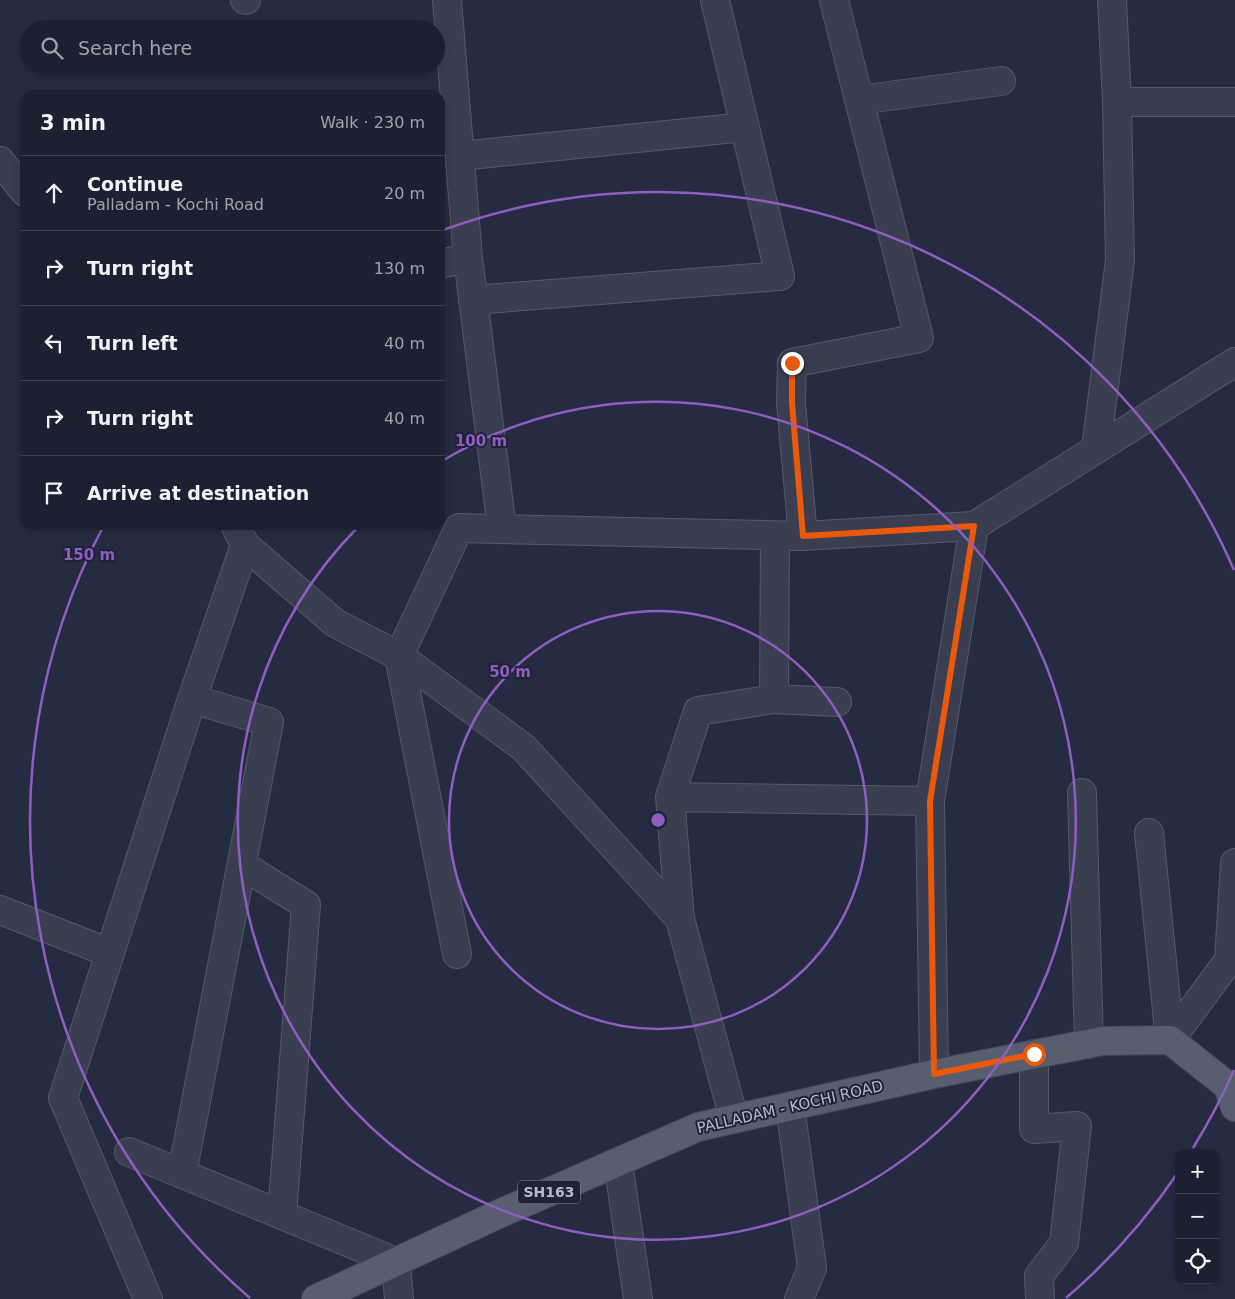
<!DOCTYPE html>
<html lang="en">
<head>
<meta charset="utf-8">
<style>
	:root { --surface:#1c2131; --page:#252939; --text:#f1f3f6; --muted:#a0a3ab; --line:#3a3e4d }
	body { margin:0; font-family:"DejaVu Sans",sans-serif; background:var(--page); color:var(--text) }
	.controls { position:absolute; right:15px; bottom:15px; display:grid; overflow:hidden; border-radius:10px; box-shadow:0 2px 8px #0003 }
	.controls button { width:45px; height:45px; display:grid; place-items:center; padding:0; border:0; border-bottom:1px solid var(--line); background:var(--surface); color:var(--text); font:25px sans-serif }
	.stop { position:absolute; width:15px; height:15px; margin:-11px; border:4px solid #ea580c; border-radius:50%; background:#fff }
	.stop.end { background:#ea580c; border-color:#fff; box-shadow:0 1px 5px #0008 }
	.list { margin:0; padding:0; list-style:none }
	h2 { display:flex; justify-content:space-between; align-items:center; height:65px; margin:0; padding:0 20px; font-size:21px }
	h2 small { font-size:16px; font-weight:400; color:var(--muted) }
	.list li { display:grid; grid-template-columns:32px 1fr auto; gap:15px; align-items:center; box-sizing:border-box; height:75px; padding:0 20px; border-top:1px solid var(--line) }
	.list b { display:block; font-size:19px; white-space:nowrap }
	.list p { margin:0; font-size:16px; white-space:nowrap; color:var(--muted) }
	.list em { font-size:16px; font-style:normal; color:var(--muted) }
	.icon { flex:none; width:28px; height:28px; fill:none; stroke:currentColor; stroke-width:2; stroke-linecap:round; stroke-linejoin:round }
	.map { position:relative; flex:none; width:1235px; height:1299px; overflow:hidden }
	.search { position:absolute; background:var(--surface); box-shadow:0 2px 8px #0003; left:20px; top:20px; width:425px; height:55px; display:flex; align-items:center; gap:12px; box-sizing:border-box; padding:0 18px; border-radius:28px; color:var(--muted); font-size:19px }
	.panel { position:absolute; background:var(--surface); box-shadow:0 2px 8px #0003; left:20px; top:90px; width:425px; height:440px; border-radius:15px }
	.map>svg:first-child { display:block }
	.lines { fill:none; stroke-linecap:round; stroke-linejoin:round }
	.minor-casing { stroke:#545a6b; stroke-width:30 }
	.major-casing { stroke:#43485a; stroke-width:30 }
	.minor { stroke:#393f50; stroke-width:28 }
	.major { stroke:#575e70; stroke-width:28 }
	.route { stroke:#ea580c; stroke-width:6 }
	.ring { fill:none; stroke:#905ec3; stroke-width:2.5 }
	.labels { text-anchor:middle; stroke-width:4; stroke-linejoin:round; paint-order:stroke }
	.shield { fill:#1e2436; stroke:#888d9e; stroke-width:1 }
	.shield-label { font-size:14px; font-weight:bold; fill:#b6bacb }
	.street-label { font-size:15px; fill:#b6bacb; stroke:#1e2436 }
	.centre { fill:#905ec3; stroke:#1e2436; stroke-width:2.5 }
	.ring-label { font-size:15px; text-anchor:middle; font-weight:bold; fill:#905ec3; stroke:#1e2436; stroke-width:4; stroke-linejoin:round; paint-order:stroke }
</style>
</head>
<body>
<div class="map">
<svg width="1235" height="1299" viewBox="0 0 1235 1299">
	<rect width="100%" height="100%" fill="#252c41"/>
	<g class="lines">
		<defs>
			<path id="minor" d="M245,0H246
				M447,0L468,258
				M1112,0L1117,102H1235
				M859,100L1001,81
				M460,156L745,127
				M0,161L25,192
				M440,264L468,258L502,529
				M473,300L780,276L715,0
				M1096,449L1120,260L1117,102
				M235,525L245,545L335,623L399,656L524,748L680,919L734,1119
				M775,535L774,699L837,702
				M803,536L791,403L792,363L919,338L834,0
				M1082,793L1089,1044
				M670,797L698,711L774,699
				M1149,833L1170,1040L1229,960L1235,863
				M242,865L306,905L282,1215
				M0,910L110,953
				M680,919L670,797L930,801
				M457,954L399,656L459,528L803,536L974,526L1235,362
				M1034,1054V1129L1077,1126L1064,1243L1039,1276L1040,1299
				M934,1074L930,801L974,526
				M790,1106L812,1268L799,1299
				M129,1152L396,1262L399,1299
				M618,1162L638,1299
				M182,1174L269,722L192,699
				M148,1299L63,1098L192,699L245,545"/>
			<path id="major" d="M316,1299L501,1213L698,1127L934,1074L1102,1041L1170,1040L1228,1086L1235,1107"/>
		</defs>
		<use href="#minor" class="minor-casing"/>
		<use href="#major" class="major-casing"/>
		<use href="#minor" class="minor"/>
		<use href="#major" class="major"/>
	</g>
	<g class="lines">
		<path class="route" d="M792,363V403L803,536L974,526L930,801L934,1074L1034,1054"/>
	</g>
	<g class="ring">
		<circle cx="658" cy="820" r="209"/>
		<path d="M442 461A419 419 0 1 1 359 526"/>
		<path d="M1234 1070A628 628 0 0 1 1193 1148M1179 1171A628 628 0 0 1 1066 1298M250 1298A628 628 0 0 1 104 525M443 230A628 628 0 0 1 1234 570"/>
	</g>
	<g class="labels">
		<rect class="shield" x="518" y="1180.5" width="62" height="23" rx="4"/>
		<g class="shield-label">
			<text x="549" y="1197">SH163</text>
		</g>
		<g class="street-label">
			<text transform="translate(790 1107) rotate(-13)" y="5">PALLADAM - KOCHI ROAD</text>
		</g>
	</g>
	<circle cx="658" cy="820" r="8" class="centre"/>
	<g class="ring-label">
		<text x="481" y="446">100 m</text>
		<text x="89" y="560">150 m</text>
		<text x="510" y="677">50 m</text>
	</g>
</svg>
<div class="controls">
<button>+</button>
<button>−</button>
<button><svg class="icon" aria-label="locate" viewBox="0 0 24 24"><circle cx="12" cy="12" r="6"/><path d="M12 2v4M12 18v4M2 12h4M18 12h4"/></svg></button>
</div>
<div class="stop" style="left:1034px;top:1054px"></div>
<div class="stop end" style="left:792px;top:363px"></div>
<div class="search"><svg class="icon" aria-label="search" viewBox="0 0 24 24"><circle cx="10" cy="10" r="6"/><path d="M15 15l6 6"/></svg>Search here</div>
<section class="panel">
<h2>3 min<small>Walk · 230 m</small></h2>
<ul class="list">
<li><svg class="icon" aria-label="ahead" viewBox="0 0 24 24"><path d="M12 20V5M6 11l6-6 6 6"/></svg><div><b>Continue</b><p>Palladam - Kochi Road</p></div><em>20 m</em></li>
<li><svg class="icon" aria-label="right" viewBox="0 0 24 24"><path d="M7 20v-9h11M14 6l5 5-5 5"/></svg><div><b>Turn right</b></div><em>130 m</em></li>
<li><svg class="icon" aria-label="left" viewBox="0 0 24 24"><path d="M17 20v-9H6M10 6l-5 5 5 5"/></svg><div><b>Turn left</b></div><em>40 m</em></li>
<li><svg class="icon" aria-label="right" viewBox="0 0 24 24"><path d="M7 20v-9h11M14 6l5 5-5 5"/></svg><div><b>Turn right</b></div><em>40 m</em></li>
<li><svg class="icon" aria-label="arrive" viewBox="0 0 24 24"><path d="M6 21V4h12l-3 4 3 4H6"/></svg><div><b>Arrive at destination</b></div></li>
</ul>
</section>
</div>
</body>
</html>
